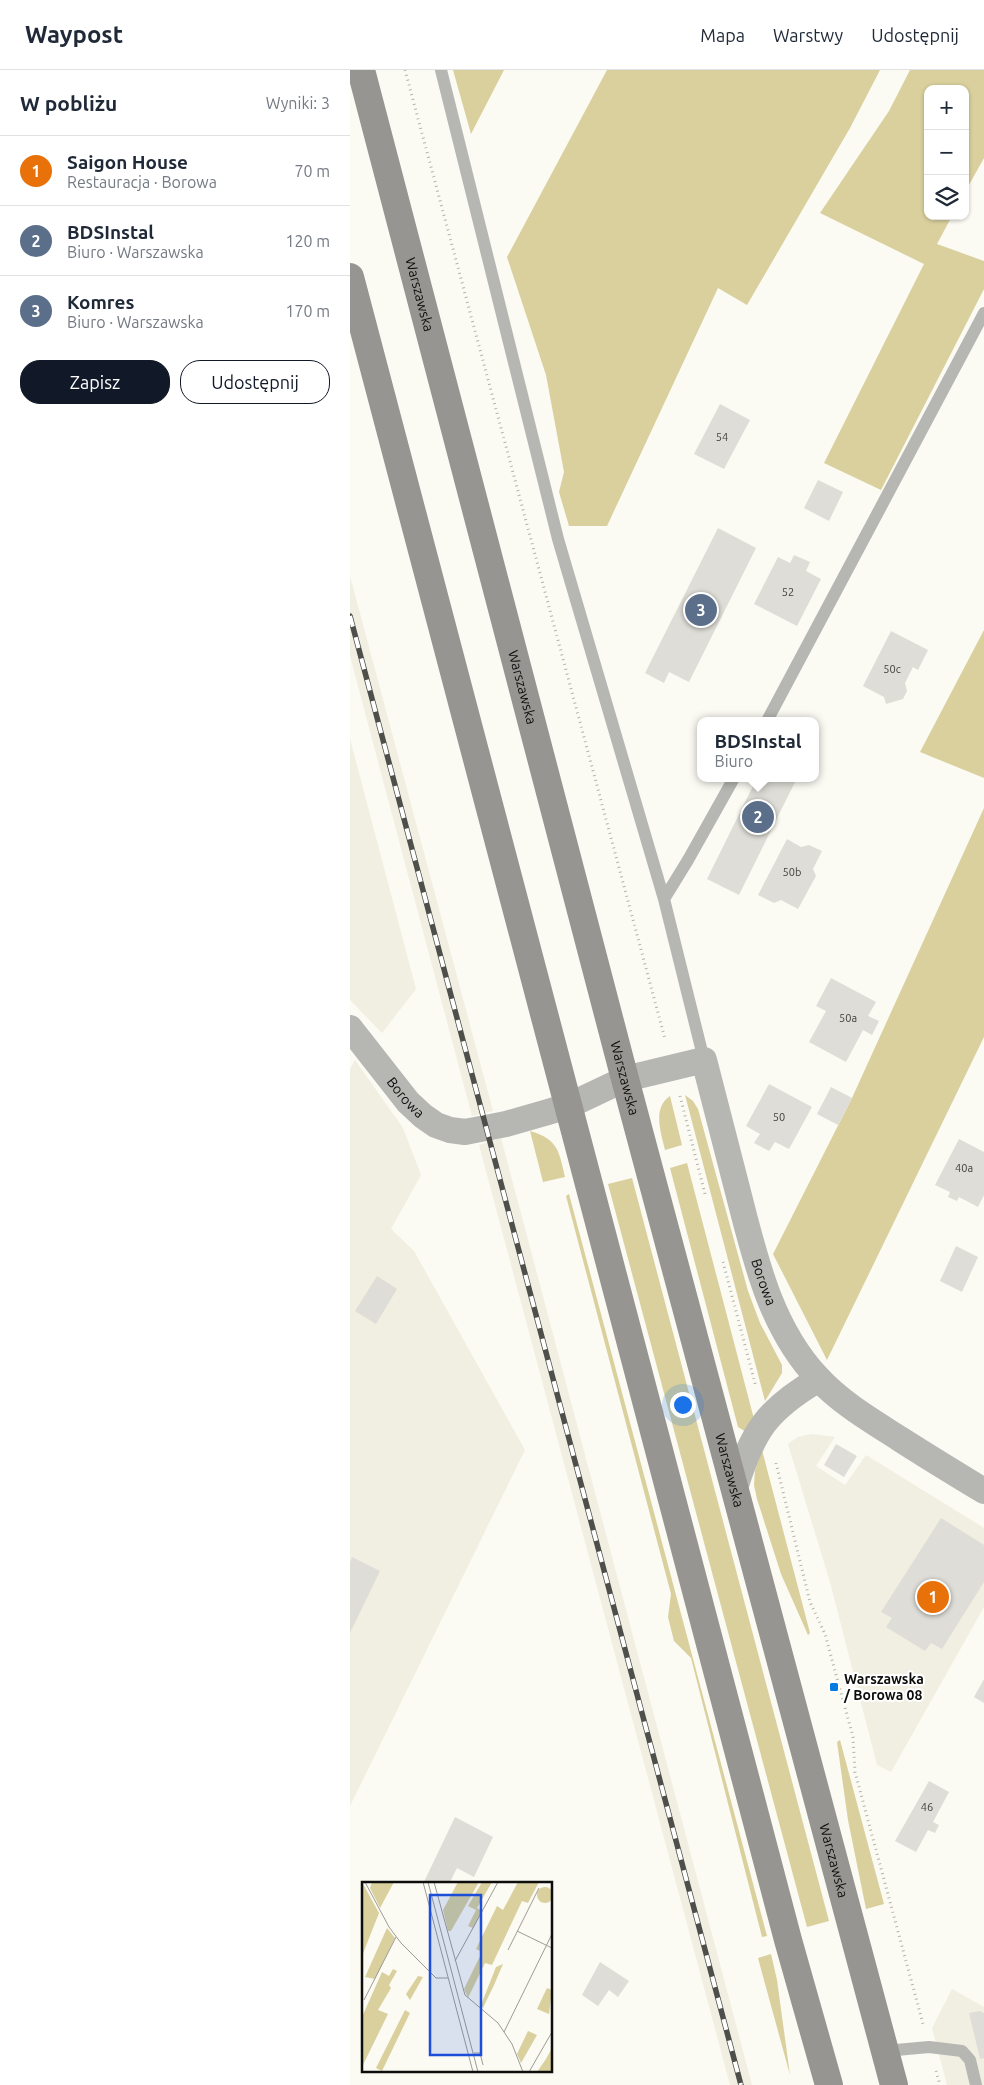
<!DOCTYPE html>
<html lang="pl">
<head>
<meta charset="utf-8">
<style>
	:root { --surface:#fff; --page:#f6f6f7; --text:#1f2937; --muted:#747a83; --line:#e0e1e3; --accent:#111827 }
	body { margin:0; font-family:Ubuntu,sans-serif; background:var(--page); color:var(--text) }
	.controls { position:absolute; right:15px; top:15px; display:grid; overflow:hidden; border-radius:10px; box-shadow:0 1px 4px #0004 }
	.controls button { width:45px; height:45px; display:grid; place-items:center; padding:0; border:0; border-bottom:1px solid var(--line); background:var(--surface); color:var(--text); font:25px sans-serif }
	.you { position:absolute; left:332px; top:1334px; width:18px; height:18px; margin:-12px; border:4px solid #fff; border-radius:50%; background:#1a73e8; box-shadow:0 0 0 8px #1a73e833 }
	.badge { display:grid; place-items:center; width:32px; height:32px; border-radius:50%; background:var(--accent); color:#fff; font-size:16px; font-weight:700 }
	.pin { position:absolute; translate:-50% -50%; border:2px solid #fff; box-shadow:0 1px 5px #0006 }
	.popup { position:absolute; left:347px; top:647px; width:122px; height:65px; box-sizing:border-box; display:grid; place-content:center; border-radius:10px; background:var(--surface); filter:drop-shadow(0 1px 4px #0005); font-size:16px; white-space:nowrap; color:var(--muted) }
	.popup b { font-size:19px; color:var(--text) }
	.popup::after { content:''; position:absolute; left:50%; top:100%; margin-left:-10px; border:10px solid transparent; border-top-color:var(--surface) }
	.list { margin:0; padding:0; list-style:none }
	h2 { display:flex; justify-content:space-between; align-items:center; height:65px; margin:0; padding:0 20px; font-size:21px }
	h2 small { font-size:16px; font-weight:400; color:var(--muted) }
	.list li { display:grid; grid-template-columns:32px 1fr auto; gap:15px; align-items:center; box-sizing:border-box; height:70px; padding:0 20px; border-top:1px solid var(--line) }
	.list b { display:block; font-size:19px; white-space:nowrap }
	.list p { margin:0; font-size:16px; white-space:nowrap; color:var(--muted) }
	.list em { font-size:16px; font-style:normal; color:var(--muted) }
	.actions { display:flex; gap:10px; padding:15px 20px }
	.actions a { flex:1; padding:11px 0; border:1px solid var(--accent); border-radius:20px; text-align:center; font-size:18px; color:var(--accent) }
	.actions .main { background:var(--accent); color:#fff }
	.icon { flex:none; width:28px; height:28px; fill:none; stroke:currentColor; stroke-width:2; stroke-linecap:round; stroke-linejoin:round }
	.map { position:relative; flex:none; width:634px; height:2015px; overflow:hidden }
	header { display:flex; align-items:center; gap:30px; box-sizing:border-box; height:70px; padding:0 25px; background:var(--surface); border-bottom:1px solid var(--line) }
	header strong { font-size:24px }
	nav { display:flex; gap:28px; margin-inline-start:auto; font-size:18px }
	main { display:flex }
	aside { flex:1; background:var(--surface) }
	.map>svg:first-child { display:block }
	.built { fill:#f1efe1 }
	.green { fill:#d9d09d }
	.building { fill:#deddd7 }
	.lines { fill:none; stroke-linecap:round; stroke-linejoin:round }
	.path { stroke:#b3b3ad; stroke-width:3; stroke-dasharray:1 4; stroke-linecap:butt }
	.lane { stroke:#b6b6b3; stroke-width:12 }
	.street { stroke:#b6b6b3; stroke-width:26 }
	.secondary { stroke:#969591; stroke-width:28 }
	.rail-casing { stroke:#4e4e4b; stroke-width:5.5 }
	.rail { stroke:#fff; stroke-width:4; stroke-dasharray:11; stroke-linecap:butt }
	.poi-dot { fill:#057ae1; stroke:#fff; stroke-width:2 }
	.labels { text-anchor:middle; stroke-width:4; stroke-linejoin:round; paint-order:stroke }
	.number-label { font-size:11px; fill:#41413e }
	.street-label { font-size:14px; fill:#0d0d0b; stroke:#fff }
	.poi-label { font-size:14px; font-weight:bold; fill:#0d0d0b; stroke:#fff; text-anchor:start }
	.inset-road { fill:none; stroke:#9c9b96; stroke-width:1 }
	.view { fill:#1d4ed8; fill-opacity:0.15; stroke:#1d4ed8; stroke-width:2.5 }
	.inset-edge { fill:none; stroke:#0d0d0b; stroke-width:2.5 }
</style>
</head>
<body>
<header>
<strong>Waypost</strong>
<nav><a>Mapa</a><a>Warstwy</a><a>Udostępnij</a></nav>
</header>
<main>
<aside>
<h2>W pobliżu<small>Wyniki: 3</small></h2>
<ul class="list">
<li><span class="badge" style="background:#e8710a">1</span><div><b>Saigon House</b><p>Restauracja · Borowa</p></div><em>70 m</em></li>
<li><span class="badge" style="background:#5c6f8a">2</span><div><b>BDSInstal</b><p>Biuro · Warszawska</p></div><em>120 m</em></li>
<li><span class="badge" style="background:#5c6f8a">3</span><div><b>Komres</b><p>Biuro · Warszawska</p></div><em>170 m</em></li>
</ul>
<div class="actions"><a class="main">Zapisz</a><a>Udostępnij</a></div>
</aside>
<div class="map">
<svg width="634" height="2015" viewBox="0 0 634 2015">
	<rect width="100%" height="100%" fill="#fbfaf3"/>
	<path class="built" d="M0,506L143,1041L122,1046L0,586Z
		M0,669L66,919L32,963L0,930Z
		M5,990L53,1058L71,1105L41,1159L64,1181L175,1380L0,1736V999Z
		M151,1068L402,2015H380L129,1075Z
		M461,1364L485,1367L466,1396L495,1415L516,1385L634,1458V1537L541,1702L527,1695L480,1512L438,1374L448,1367Z
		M602,1919L634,1937V2015H597L582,1958Z"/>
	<path class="green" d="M103,0H154L121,64Z
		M257,0H530L500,58L397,235L368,218L257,456H219L209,422L214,402L196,305L157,187Z
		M560,0H634V88L615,122V19H578V146H602L587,174L634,191V219L531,420L474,393L574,194L470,143L539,41Z
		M634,560V708L570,682Z
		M634,738V967L477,1290L423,1184L502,1028Z
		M335,1025L343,1031L348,1039L398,1221L410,1253L432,1295V1303L415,1331Z
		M320,1026L332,1075L315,1080C311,1063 302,1038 320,1026Z
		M180,1061C208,1069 209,1081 215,1107L193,1112Z
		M337,1093L404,1349L396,1362L388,1357L320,1098Z
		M282,1108L479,1851L457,1857L258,1114Z
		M219,1124L417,1866L412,1867L341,1588L324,1571L318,1547L321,1524L216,1126Z
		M412,1380L460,1563L458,1565L431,1504L407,1429L404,1415L405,1400Z
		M490,1670L534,1834L516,1839L498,1750L487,1672Z
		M421,1884L427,1910L440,2005L408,1888Z"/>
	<path class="building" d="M370,334L400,350L374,399L344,384Z
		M468,410L493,422L479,451L454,438Z
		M368,458L406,478L339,612L319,602L314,613L295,603Z
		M444,485L460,492L456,501L471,509L447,556L404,534L428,487L440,493Z
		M541,561L578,580L568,600L563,597L555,613L557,621L553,629L536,634L534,627L513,616Z
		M407,708H447L389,825L357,809Z
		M437,769L451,777L459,775L472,781L463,799L466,806L448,839L431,830L424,833L408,825Z
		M481,908L526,932L518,946L529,951L522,965L513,960L496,992L459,972L476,941L466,936Z
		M419,1014L462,1037L439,1079L425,1072L419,1081L404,1073L410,1064L396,1056Z
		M481,1017L502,1028L488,1055L467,1044Z
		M609,1069L634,1082V1125L628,1137L609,1127L607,1131L598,1127L600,1122L585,1115Z
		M606,1176L628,1187L612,1222L590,1211Z
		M27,1206L47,1219L26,1254L5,1241Z
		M486,1374L507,1386L494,1407L474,1395Z
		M591,1448L634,1475V1512L592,1579L581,1573L575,1581L536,1557L542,1548L531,1542Z
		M2,1487L30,1501L0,1563V1492Z
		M634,1609V1633L624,1627Z
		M579,1711L599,1722L583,1752L589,1755L585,1763L578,1760L566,1782L545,1771Z
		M105,1747L143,1767L124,1807L107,1798L99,1814H73Z
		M250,1892L279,1911L268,1927L259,1920L248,1936L232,1925Z
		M630,1941L634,1943V1988L630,1989L619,1943Z"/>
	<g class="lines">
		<path class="path" d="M55,0L315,969
			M330,1026L355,1124
			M373,1192L406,1317
			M426,1393L460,1532L475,1564L503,1667L505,1702L573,1954
			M586,2001L590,2015"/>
		<path class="lane" d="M91,0L208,469L314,829L354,990
			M417,651L634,243
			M314,829L338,790L384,708
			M535,1981L579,1977L612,1981L620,1990L626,2015"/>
		<g class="street">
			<path id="s1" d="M0,958L58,1032L73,1046L86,1055L100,1060L115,1062L156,1054L198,1042L218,1036L275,1009L354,990C365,1034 377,1078 388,1122C405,1188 420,1257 468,1308C491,1333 522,1351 550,1369C578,1387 606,1404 634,1421"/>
			<path d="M385,1418C403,1361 416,1340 469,1309"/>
		</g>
		<g class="secondary">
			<path id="s2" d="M11,0L275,1009L544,2015"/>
			<path d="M0,207L438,1870L479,2015"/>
		</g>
		<defs>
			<path id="rail" d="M0,546L391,2015"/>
		</defs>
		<use href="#rail" class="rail-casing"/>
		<use href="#rail" class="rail"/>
	</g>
	<rect class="poi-dot" x="479" y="1612" width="10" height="10" rx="2.5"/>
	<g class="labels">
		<g class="number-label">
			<text x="372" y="371">54</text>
			<text x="438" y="526">52</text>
			<text x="542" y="603">50c</text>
			<text x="442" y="806">50b</text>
			<text x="498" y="952">50a</text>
			<text x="429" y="1051">50</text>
			<text x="614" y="1102">40a</text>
			<text x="577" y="1741">46</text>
		</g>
		<g class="street-label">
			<text dy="5" stroke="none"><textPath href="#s2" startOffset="232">Warszawska</textPath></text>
			<text dy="5" stroke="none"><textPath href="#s2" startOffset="638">Warszawska</textPath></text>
			<text dy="5" stroke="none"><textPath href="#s2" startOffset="1042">Warszawska</textPath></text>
			<text dy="5" stroke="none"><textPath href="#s1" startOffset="89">Borowa</textPath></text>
			<text dy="5" stroke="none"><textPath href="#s1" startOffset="641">Borowa</textPath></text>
			<text dy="5" stroke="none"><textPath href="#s2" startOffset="1448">Warszawska</textPath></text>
			<text dy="5" stroke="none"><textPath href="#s2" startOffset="1852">Warszawska</textPath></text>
		</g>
		<g class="poi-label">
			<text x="494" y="1614">Warszawska<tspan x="494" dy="16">/ Borowa 08</tspan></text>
		</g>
	</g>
	<g transform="translate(12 1812)">
		<rect width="190" height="190" fill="#fbfaf3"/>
		<path d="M0,0L17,31L0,74ZM10,0H32L18,26L8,6ZM96,0H117L89,49H86L81,28ZM120,0H130L115,26L120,29L111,46L106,44L114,28L106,24ZM156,0H177L166,21L160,19L130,83L123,81L106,116L102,107L120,70L114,67L135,24L141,28ZM175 13a8 8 0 1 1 16 0a8 8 0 1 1-16 0ZM25,46L33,56L13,97L3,95ZM141,82L132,103L121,126L119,123L134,85ZM31,87L35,89L27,103L29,106L16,128L26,132L0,185V135L20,90L27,94ZM56,94L61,95L48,118L44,112ZM185,106L190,108L187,132L175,127ZM43,128L48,131L20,189L14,186ZM166,149L175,153L159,181L155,172ZM190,166V190H175L184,177Z" fill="#d9d09d"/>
		<path class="inset-road" d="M3,0L27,45L39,61L74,96H86M61,0L111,190M66,0L116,190M72,0L103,113L136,141L150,162L161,190M155,49L190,66M146,68L177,6M93,79L136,0M2,118L34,55M142,150L190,52M112,171H118L121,183M167,190L190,150"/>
		<path class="view" d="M68,13H119V173H68Z"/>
		<rect width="190" height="190" class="inset-edge"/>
	</g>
</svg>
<div class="controls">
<button>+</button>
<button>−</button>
<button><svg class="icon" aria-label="layers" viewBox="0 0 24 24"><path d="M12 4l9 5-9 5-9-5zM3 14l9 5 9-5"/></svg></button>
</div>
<div class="you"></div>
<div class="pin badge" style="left:583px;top:1527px;background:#e8710a">1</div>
<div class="pin badge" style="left:408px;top:747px;background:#5c6f8a">2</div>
<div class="popup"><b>BDSInstal</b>Biuro</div>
<div class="pin badge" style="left:351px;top:540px;background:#5c6f8a">3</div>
</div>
</main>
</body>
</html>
